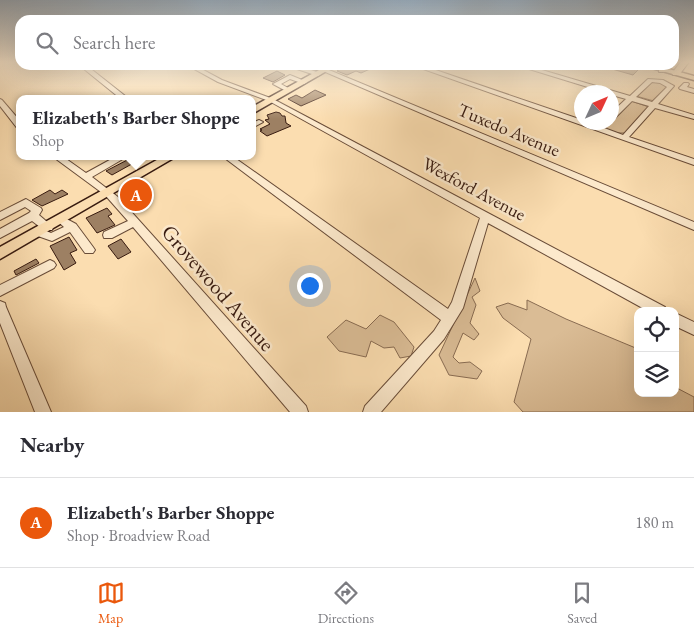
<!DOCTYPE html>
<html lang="en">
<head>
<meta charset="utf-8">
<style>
	:root { --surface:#fff; --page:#f7f7f7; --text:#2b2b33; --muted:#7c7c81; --line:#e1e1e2; --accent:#ea580c }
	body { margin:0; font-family:"EB Garamond",serif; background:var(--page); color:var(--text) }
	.controls { position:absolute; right:15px; bottom:15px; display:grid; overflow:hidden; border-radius:10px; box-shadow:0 5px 20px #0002 }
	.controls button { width:45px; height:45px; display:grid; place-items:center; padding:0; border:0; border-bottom:1px solid var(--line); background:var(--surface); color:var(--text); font:25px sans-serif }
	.compass { position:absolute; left:574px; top:85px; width:45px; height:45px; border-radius:50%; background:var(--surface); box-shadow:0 5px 20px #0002; rotate:46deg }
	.you { position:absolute; left:309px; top:285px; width:18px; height:18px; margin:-12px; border:4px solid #fff; border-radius:50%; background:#1a73e8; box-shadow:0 0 0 8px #1a73e833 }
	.badge { display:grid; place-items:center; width:32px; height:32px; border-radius:50%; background:var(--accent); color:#fff; font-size:16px; font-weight:700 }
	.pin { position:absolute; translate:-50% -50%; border:2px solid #fff; box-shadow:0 1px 5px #0006 }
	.popup { position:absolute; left:16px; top:95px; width:240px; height:65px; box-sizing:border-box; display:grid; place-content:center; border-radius:10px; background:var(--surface); filter:drop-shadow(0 1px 4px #0005); font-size:16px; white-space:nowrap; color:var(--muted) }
	.popup b { font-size:19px; color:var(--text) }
	.popup::after { content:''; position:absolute; left:50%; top:100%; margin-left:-10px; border:10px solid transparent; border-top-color:var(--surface) }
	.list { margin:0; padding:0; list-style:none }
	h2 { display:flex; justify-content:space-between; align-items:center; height:65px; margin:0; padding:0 20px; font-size:21px }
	h2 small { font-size:16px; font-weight:400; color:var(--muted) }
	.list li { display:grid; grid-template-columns:32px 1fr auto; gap:15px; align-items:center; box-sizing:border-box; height:90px; padding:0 20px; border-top:1px solid var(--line) }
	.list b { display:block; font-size:19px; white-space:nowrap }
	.list p { margin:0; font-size:16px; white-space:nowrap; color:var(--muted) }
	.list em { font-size:16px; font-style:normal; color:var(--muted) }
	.icon { flex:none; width:28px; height:28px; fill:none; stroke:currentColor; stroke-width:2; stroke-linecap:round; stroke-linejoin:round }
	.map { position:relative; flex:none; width:694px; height:412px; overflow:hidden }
	.search { position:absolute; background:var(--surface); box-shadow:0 5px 20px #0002; left:15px; right:15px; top:15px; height:55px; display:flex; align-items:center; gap:12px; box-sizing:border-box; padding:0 18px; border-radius:15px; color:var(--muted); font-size:19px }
	.sheet { height:155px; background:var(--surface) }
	nav { display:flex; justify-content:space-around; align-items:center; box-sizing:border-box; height:70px; border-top:1px solid var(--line); background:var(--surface); font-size:14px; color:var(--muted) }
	nav a { display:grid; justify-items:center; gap:2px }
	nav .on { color:var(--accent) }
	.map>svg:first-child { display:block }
	.green { fill:#dabc95; stroke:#896c52 }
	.building { fill:#9d8063; stroke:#381b10 }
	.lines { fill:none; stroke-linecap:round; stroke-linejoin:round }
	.minor-casing { stroke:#694c38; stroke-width:2 }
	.major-casing { stroke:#381b10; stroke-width:3 }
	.highway-casing { stroke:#381b10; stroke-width:2 }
	.minor { fill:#fce9cc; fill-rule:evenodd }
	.major { fill:#fbddb0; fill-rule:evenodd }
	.highway { fill:#fbddb0; fill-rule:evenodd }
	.labels { text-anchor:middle; stroke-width:5; stroke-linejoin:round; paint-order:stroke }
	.street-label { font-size:18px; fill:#381b10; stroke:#fce9cc }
	.near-street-label { font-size:21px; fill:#381b10; stroke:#fce9cc }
</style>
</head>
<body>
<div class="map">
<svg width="694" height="412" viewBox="0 0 694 412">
	<rect width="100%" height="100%" fill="#fbddb0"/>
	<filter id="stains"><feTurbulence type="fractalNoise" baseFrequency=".004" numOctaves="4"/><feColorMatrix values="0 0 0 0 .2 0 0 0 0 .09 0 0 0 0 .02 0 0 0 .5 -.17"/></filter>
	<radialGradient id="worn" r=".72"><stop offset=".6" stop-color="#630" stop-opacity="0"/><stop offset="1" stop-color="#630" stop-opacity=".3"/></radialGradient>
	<path class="green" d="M656,80L668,86L654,101L636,96L651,81Z
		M631,101L649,107L625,133H618L606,129L605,126L612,122V120Z
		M475,278L480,291L472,297L476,305L470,323L479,334L474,340L463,333L453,357L459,363L470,362L482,371L477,379L449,375L439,355Z
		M527,300L566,319L638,349V393H675V387L694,397V412H523L514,402L531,339L503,318L496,307L508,303L527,310Z
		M380,315L394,322L414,347L411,356L400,358L394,347L384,348L371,341L366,357L339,351L327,337L346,320L366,329Z"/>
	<path class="building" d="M342,65H379L361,73L356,71L347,75L337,71L344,66Z
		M605,65H623L639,69L633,75L605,67Z
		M277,71L285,75L273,82L263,78Z
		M315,90L326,95L301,106L288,99L296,95L302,98Z
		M276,112L280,113L282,116H285L286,123L291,126L267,136L260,131L262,130L260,129L270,124L265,120L269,119L267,115Z
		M133,157L139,160L112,175L106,171Z
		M137,189L147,196L135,202L126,195Z
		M50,190L55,194L62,190L68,194L42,206L32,200Z
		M107,208L112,214L108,216L115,225L97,233L86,218Z
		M69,237L77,250L70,253L76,263L64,270L50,246Z
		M121,239L131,252L118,259L108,246Z
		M36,259L39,263L16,275L14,271Z"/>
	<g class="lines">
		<defs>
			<path id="minor" d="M79,65H86L129,99H121Z
				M187,65H194L222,80L273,99L665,307L666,311H648L488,223L463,308L444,339L381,412H363L365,406L434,331L441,320L222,156H232L448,309L452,302L480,218L269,101L218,82Z
				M296,65L320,73L321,74L318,76L294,68L293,67Z
				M309,65H317L694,222V230Z
				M412,65H421L582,120V122H588L623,135L649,106L632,101L615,118H612V112L626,99L612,95V92H604L516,65H525L630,96L648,79L663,80L674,86L658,104L694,115V119L655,108L629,137L694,159V165ZM652,82L660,83L667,87L652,102L636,97Z
				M290,75L307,82L304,84L290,79L281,84L290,89V91L288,92L273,84Z
				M684,83H688L689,84L687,87L694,89V93L680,89L679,88Z
				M0,99L2,100L20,121V128H17L0,106Z
				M259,120L263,122L252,128V123Z
				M52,156H62L86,173L117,156H128L92,177L118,197L306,406L308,412H290L133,227L112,238H104L103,235L104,232L128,221L105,195Z
				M26,199L41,208L42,210L39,215L53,227L52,230H44L32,221L0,238V229L29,213L31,211L25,207L0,220V212Z
				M61,216L76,224L93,247L95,250L93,253H85L70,232L52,241L35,235L34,232L35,229L39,228L51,233L64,227L56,220Z
				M50,260L54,262L56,265L54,268L0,296V285Z
				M0,301L5,303L6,307L51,412H35L0,323Z
				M675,313L694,322V335L675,326Z"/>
			<path id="major" d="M328,65H337L252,114V107Z
				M641,65H654L694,76V80Z
				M164,156H177L0,259V247Z"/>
			<path id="highway" d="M681,62H689L679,75H673L672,73Z
				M664,65H674L665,72H659V68Z"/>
		</defs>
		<use href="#minor" class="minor-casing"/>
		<use href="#major" class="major-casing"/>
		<use href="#highway" class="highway-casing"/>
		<use href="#minor" class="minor"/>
		<use href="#major" class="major"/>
		<use href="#highway" class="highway"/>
	</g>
	<linearGradient id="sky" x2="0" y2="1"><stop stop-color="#95aabc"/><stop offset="0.52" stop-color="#fdf0db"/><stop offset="1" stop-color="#fdf0db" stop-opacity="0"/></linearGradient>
	<rect width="694" height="119" fill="url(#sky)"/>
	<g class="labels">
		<g class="street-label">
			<text transform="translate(509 130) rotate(23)" y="6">Tuxedo Avenue</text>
			<text transform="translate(474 189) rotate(28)" y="6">Wexford Avenue</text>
		</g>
		<g class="near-street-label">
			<text transform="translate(218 288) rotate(49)" y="7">Grovewood Avenue</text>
		</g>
	</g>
	<rect width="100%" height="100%" filter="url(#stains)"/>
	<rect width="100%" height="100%" fill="url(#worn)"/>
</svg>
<div class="controls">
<button><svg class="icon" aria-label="locate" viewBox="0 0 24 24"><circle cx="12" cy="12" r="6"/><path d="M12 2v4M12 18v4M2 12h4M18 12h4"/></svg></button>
<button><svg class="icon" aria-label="layers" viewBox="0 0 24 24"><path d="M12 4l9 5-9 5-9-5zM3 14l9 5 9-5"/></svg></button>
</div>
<svg class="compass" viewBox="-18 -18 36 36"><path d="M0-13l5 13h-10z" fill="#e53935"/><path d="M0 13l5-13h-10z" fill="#7c7c81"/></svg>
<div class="you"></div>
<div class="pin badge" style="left:136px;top:195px">A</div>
<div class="popup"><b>Elizabeth's Barber Shoppe</b>Shop</div>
<div class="search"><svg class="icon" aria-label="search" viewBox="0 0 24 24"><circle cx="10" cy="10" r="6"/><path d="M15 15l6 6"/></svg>Search here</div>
</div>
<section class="sheet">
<h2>Nearby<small></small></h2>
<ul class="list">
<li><span class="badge">A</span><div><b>Elizabeth's Barber Shoppe</b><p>Shop · Broadview Road</p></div><em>180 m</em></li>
</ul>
</section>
<nav>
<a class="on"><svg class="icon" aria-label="map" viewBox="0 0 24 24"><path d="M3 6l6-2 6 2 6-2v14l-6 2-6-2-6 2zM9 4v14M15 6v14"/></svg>Map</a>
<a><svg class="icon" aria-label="directions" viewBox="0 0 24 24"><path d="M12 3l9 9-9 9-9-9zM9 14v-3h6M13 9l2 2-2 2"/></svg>Directions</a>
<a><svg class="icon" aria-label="saved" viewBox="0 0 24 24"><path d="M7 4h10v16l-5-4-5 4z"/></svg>Saved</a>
</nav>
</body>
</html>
